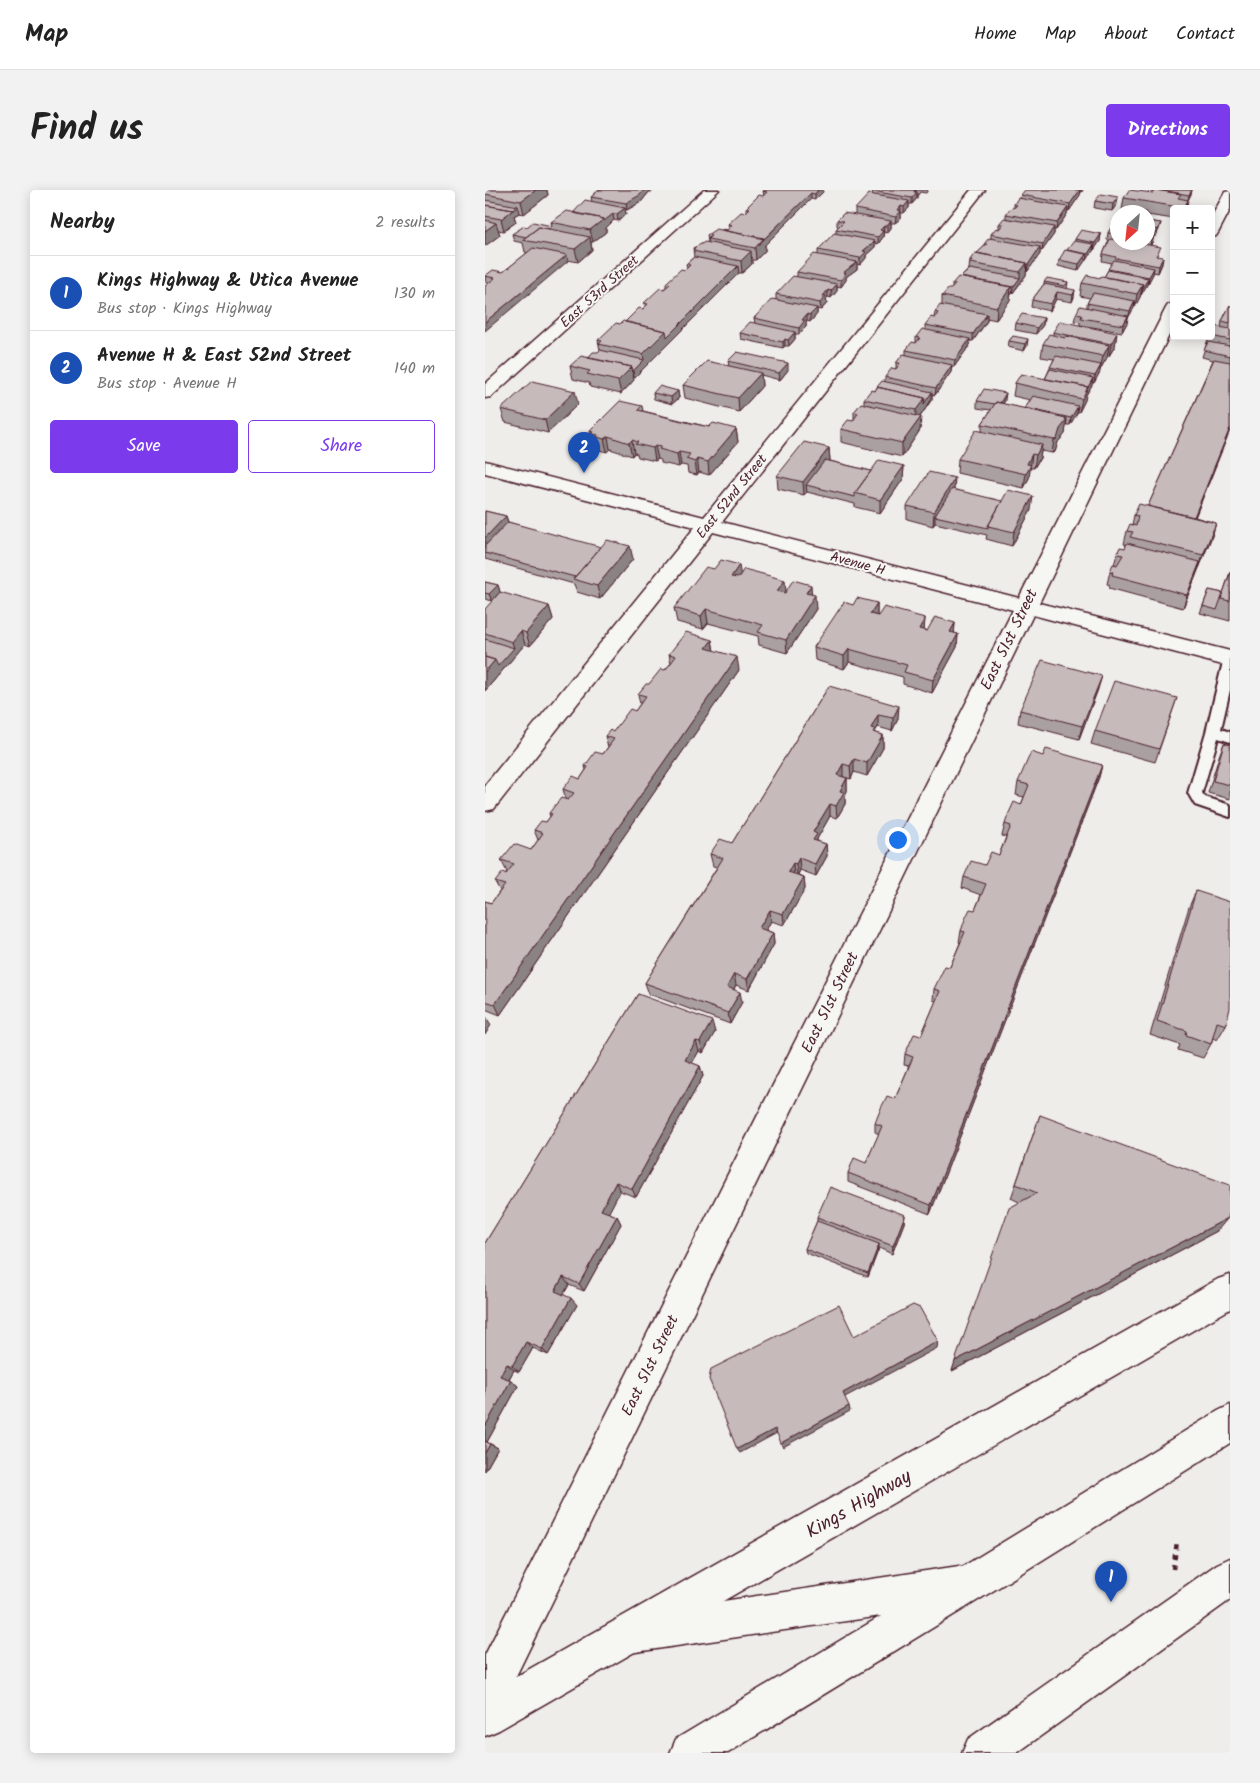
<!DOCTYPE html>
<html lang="en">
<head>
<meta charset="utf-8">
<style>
	:root { --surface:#fff; --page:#f2f2f2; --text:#222; --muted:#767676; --line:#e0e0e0; --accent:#7c3aed }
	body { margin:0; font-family:Kalam,sans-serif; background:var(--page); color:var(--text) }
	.controls { position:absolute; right:15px; top:15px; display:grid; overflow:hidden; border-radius:5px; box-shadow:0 2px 12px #0003 }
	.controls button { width:45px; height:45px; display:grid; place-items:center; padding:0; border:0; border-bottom:1px solid var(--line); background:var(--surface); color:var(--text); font:25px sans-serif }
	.compass { position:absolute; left:625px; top:15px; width:45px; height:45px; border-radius:50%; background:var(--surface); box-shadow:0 2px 12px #0003; rotate:207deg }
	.you { position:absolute; left:412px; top:649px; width:18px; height:18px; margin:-12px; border:4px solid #fff; border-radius:50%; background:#1a73e8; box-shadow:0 0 0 8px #1a73e833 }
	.badge { display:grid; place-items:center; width:32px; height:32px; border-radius:50%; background:var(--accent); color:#fff; font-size:16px; font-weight:700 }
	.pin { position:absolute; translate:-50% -41px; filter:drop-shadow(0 1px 2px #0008) }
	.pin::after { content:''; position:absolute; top:26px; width:18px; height:15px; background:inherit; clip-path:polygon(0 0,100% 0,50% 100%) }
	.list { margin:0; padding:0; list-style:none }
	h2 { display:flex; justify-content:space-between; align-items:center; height:65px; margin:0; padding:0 20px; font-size:21px }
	h2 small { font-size:16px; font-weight:400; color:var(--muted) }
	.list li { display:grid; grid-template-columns:32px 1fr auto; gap:15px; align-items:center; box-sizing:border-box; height:75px; padding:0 20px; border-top:1px solid var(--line) }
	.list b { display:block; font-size:19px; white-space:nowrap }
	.list p { margin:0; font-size:16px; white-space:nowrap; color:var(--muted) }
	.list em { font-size:16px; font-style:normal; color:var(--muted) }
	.actions { display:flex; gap:10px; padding:15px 20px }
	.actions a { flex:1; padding:11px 0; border:1px solid var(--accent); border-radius:5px; text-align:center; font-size:18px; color:var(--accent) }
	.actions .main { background:var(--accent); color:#fff }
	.icon { flex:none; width:28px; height:28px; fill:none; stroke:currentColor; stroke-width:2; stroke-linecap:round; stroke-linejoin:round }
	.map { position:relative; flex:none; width:745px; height:1563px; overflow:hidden; border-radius:5px }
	header { display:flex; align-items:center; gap:30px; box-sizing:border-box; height:70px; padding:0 25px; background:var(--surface); border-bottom:1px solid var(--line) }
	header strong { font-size:24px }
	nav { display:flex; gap:28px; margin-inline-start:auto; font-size:18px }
	.intro { display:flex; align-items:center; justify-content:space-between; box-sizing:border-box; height:120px; padding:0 30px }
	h1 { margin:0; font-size:35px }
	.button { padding:12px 22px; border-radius:5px; background:var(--accent); color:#fff; font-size:18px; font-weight:700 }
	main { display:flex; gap:30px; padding:0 30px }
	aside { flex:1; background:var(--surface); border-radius:5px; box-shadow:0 2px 12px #0003 }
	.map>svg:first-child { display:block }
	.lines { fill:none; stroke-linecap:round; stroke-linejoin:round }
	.lane-casing { stroke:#4a1f2b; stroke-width:4 }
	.street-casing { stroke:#4a1f2b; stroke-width:3 }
	.secondary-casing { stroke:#4a1f2b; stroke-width:3 }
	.primary-casing { stroke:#4a1f2b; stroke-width:3 }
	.path { stroke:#4a1f2b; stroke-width:4.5; stroke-dasharray:5 5; stroke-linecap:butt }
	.lane { fill:#f6f6f2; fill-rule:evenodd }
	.street { fill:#f6f6f2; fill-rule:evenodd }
	.secondary { fill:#f6f6f2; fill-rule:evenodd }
	.primary { fill:#f6f6f2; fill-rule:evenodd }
	.wall { fill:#aaa0a1; stroke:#4a1f2b }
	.shaded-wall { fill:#8b8283; stroke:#4a1f2b }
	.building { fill:#c6babb; stroke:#4a1f2b }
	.labels { text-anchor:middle; stroke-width:4; stroke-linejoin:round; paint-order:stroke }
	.far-street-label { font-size:14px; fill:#4a1f2b; stroke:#f6f6f2 }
	.street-label { font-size:16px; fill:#4a1f2b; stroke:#f6f6f2 }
	.near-street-label { font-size:19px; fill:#4a1f2b; stroke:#f6f6f2 }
</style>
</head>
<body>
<header>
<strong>Map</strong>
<nav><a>Home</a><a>Map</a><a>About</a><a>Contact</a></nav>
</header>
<div class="intro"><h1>Find us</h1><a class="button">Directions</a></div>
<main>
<aside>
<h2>Nearby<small>2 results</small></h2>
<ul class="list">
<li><span class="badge" style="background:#1a4fb4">1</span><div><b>Kings Highway &amp; Utica Avenue</b><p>Bus stop · Kings Highway</p></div><em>130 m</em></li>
<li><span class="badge" style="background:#1a4fb4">2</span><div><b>Avenue H &amp; East 52nd Street</b><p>Bus stop · Avenue H</p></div><em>140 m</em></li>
</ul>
<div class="actions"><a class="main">Save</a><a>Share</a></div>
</aside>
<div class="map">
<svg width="745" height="1563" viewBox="0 0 745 1563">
	<rect width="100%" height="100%" fill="#efedea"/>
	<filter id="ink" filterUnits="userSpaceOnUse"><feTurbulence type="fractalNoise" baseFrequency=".02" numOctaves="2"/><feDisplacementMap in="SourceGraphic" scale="10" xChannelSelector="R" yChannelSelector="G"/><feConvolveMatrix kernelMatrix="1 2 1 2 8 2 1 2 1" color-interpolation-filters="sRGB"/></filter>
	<g filter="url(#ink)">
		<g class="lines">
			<defs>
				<path id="lane" d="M745,468V500L736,539L745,542V552L733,548L717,603L720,607L745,615V627L710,615L703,603L721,542L738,472L740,469Z"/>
				<path id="street" d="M219,0H234L6,207L0,208V194Z
					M486,0H500L237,332L534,408L681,118L683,115L689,113V135L554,413L745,461V477L548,425L14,1521L0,1527V1465L528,420L228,342L9,619L0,621V595L210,337L0,283V271L219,327Z
					M745,1V20L733,43L731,46L726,47V28L740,2Z"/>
				<path id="secondary" d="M745,1085V1119L14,1540L0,1546V1504L733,1089Z
					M745,1368V1410L532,1563H477L483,1549L732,1374Z"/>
				<path id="primary" d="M745,1215V1253L498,1407L243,1563H185L191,1549L396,1426L144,1463L130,1458L125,1444L130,1430L144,1425L474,1376L477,1377L733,1221Z"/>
			</defs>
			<use href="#lane" class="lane-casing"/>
			<use href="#street" class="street-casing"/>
			<use href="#secondary" class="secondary-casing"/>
			<use href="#primary" class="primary-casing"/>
			<path class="path" d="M688,1379L692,1352"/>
			<use href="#lane" class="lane"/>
			<use href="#street" class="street"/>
			<use href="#secondary" class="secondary"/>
			<use href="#primary" class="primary"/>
		</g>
		<path class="wall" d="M0,0H62L63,5L39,24L34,23L29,26L31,32L19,41L13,40L15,45L0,56Z
			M114,0H169L167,2H164L156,12L142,20L140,19L141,24L133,31L129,30L121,38V42L108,52H106L107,60L93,72L83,70V71L4,93H1L0,86L18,82L42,63L40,62L38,53L29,51L27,44L42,37L67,36L66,32L88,23L107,12L106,7Z
			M388,0H443L441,3L435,2L433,5H432V8L427,14H424V18L419,23H416V28L410,33H406V38L402,43L399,42L398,47L393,54L390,53V57L381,65V68L375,75L372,74V79L361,87V90L356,97L352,96V101L346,108L343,107L341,109L342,113L336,120L332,119V124L325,132L322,131L321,133V137L314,144H310V149L304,156H300L298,158L256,149L255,143L270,133L269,128L291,110V104L312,86V82L333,65V60L351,43V39L354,37L352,36V30L370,25V19L387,5Z
			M543,0H598L597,2H596L595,5L584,21L582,20V24L571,40H569V44L557,61L555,60V64L542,82L541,81V85L534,95L527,104H526L525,110L511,130L502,128V131L488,151H485L484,156L469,177H467L466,182L450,205L447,204V209L435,227V240L417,267L356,252V239L368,231L369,229V222L379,214V209L400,192V187L411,179V173L421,165V160L431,153V147L440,140V135L449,128L450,122L457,115V106L467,99V94L476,87L484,79L485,70L499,57V54L506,48V44L514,39V34L521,28V24L529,17V14L535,9L536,5Z
			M670,0H707L706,4L703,10L701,19H689V29L662,25V22H650L637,20L639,8L668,3Z
			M278,1L338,2L330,10L326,9L280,55V61L271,70H267V74L257,83H254L148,188L149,190L136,204L105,197L104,193L88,189L85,176L113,162L115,160L113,150L135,134L140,132L160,117L159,113L181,97V93L202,78L201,74L209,67L208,58L223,53L222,45L237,40H242L244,38L243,34L261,22V18L279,6Z
			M610,11L632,14L627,21L609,18Z
			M632,27V52H662V31L676,33L674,39L671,46H669L668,50L665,56L674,64L673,66L677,74L673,83L668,82V84L656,105V104L655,107L643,128L642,133L637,142L595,135V132L589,131L591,124L602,117V113L605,108L595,106L597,93L619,87L627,73L617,71L618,64L624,50H622L623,43Z
			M616,44L615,51L609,60H608L602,70H600L593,81L573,76L574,70L582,61L590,51V49Z
			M559,92H583L582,99L589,107L587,112L571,109L565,121L546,117L547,110L559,94Z
			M745,115V240L710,327L731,333L727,346L698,418L624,398L625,395L622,394L625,381L629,375L632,364L640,358L641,355L639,354L642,341L647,335L649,325L663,316L728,170L717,167L724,146H726L736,137L737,131Z
			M559,128L558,135L551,144L530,140L531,133Z
			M568,142L632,143L630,156L624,166H622L609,193H607V195L601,205L600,210L594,222H592L585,235H581L580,244L573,252L570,262L567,263L556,261L555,268L549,278H545L544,288L539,298L472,283L473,269L497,242V234L506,220L492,218V211L520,210L518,214L540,219L545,210L528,206L530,193L560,189L569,169L556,167L558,154L568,145Z
			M528,146L542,156L539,161L523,157L524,151Z
			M243,171L303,180L295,190L276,185L277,196L254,222L200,208L198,195L244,176Z
			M193,201L194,208L187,214L169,209L168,203Z
			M93,214L63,243L20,232L16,219Z
			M157,216L158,221L224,237L251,239L253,252L224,285L214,282L212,285L203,283L202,276L196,275L194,277L176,273V270L173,269L170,271L153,267L152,264L149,263L147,266L125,259L122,262L114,260V258L109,257L105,241Z
			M344,258L345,271L386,281L419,276L418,289L395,323L370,317V314L322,302L319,305L293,299L292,286Z
			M469,300L546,320L527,356L501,349L502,345L450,333L448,336L422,329V316Z
			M0,321L21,326L23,332L148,369L115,409L92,402L89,394L0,369Z
			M745,382V431L715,423L724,400L738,403Z
			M255,384L301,401L326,404L331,419L302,463L274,455L273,446L223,433L218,439L192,432L189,418Z
			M0,392L13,395L15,402L7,411L0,409Z
			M392,413V426L440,428L439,440L442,441L470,433L469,443L473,444L472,457L447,503L418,494V487L364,472L359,479L330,470L329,457L368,415Z
			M64,416L68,429L45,456L40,454L0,501V419Z
			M227,450L229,461L254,480L15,825L0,819V711L6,713L15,701L10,692L22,682L16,670L46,660L53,650L49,640L61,632L65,627L64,623L81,610L78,599L95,589L101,580L100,576L118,564L123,557L120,546L128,542L150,521L155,514L153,504L180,480L186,473L184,464Z
			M344,496L413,529L407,541L393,537L390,542V543L398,545V558L382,586L369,582L366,589L358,587L362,588V601L360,605V614L352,628L345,626L332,649V651L341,654L342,666L331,686L315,680L313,685L319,687L320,699L299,735L286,731L281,740L288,743L289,754L264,800L251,795L249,799L257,812L245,834L164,804L160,793L232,677L228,676L225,664L247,653Z
			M613,499L594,549L533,533L535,520Z
			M692,508L670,572L606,554L610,541Z
			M739,553L745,555V609L723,603L734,566Z
			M558,566L617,575L614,587L445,1024L363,992V983L381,973L394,944L390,942V933L410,909L424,876L419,875L420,864L436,846L451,811L448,810L449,799L465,777L475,753L474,752L476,741L490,720L496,705L477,698L479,687L500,675L514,665L521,647L517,646L520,634L536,615L539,607L531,605L533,592Z
			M711,701L741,835L732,850L728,848L726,854L718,868L693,860L695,855L665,845L704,717Z
			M153,804L230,842L218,863L214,861L207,873L215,876L218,886L151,1007L135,1001L123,1023L132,1026L136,1034L99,1101L84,1095L78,1105L92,1115L63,1165L48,1158L34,1182L29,1180L24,1189L33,1196L2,1252L13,1258L0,1281V1053Z
			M555,925L732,1041L467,1181L534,1012L526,1008Z
			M420,1025L419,1033L407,1064L394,1058L383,1087L321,1063L320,1059L332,1031V1027Z"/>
		<path class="shaded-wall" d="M51,0H62L63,5L39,24L36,11Z
			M159,0H164V2L156,12L142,20L141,13Z
			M333,0H338V2L330,10V4Z
			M431,0V3L432,2V8L427,14V8L429,2Z
			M595,0H596L595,5L584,21L585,14Z
			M707,0L706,4L703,10L701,19H698L703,11L704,5Z
			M326,3V9L280,55V61L271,70L270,58Z
			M633,7L632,14L627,21L628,14Z
			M424,11V18L419,23V17Z
			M33,16L34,23L29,26L31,32L19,41L16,29Z
			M416,16V28L410,33L411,27L413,20Z
			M583,17L582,24L571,40L572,33Z
			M140,18L141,24L133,31L132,24Z
			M128,24L129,30L121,38V42L108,52L105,40L119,29Z
			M406,31V38L402,43V36Z
			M11,33L15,45L0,56V41Z
			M676,33L674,39L671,46L672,40Z
			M399,36L398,47L393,54V47L395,40Z
			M569,37V44L557,61L558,54Z
			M616,44L615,51L609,60L610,53Z
			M669,44L668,50L665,57L666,50Z
			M105,47L107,60L93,72L90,59Z
			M390,51V57L381,65V68L375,75V68L378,61Z
			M609,54L608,61L602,70L603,64Z
			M555,57V64L542,82L543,75Z
			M266,61L267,74L257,83L256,71Z
			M601,64L600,71L593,81L594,74Z
			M82,65L83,71L0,141V132Z
			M678,67L677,74L673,83L674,76Z
			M372,72V79L361,87V90L356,97V90L358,83Z
			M542,73L541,85L527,104L528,97L535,88V82Z
			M253,76L254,83L149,188L148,181L159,170L158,164L181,141Z
			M669,78L668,84L663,94L664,87Z
			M663,88L662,95L656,105L658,98Z
			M352,94V101L346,108V101Z
			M658,94L655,107L650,117L652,104Z
			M526,97L525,110L511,130L512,117Z
			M343,100V107L341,109L342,113L336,120L335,113L338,106Z
			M590,100L589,107L587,112L588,105Z
			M572,102L571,109L565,121L566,114Z
			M650,111L649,118L643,128L645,121Z
			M332,118V124L325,132V125Z
			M322,124V131L321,133V137L314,144V138L317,130Z
			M502,124V131L488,151V144Z
			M643,126L642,133L637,142L638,135Z
			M559,128L558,135L551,144L552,138Z
			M310,142V149L304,156L303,150Z
			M632,143L630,156L624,166L626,154Z
			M300,149V156L298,158V152Z
			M485,149L484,156L469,177L470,170Z
			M543,149L542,156L539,161L540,154Z
			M624,155L622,168L615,179V182L609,193L610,186L616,175L618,166Z
			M303,173V180L295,190L294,183Z
			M467,175L466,182L450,205L451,198Z
			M147,177L149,190L136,204L133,191Z
			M276,183L277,196L254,222L253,208Z
			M608,188L607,195L601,205L600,210L594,222L597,209Z
			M90,201L93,214L63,243L60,230Z
			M193,201L194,208L187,214L186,207Z
			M447,202V209L430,234L431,220L440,208Z
			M521,203L520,210L514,222L515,215Z
			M593,216L592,223L585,235L586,228Z
			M436,227L435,240L417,267V253Z
			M581,228V232L582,230L580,244L573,252L570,262L567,263L569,250Z
			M745,238V240L707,335L709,328Z
			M251,239L253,252L224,285L223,272Z
			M123,246L125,259L122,262L119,249Z
			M147,250L149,263L147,266L144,253Z
			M557,255L555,268L549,278L551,265Z
			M170,256L173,269L170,271L168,258Z
			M344,258L345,271L321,295L322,302L319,305L318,292Z
			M194,262L196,275L194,277L192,264Z
			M547,264L544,288L539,298L542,274Z
			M212,269L214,282L212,285L210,272Z
			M419,276L418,289L395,323V310Z
			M470,288L469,301L450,326V333L448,336L449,322Z
			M548,306L546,320L527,356L529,342Z
			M21,326L25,339L0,363V348Z
			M731,333L727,346L714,378L718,365Z
			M145,356L148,369L115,409L112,396Z
			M715,372L711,385L698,418L702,405Z
			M254,375L256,388L247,400L246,387Z
			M300,390L301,403L293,414L292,401Z
			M13,395L15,402L7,411L4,404Z
			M326,395L327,408L321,403Z
			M330,405L331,419L302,463L301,450Z
			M392,413V426L385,424Z
			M64,416L68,429L45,456L41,443Z
			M221,419L223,433L218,439L216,426Z
			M440,428L439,441L434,439Z
			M470,433L469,446L465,442Z
			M36,441L40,454L0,501V482L10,470L29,458L27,452Z
			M473,444L472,457L447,503L448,490Z
			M227,450L229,463L221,458Z
			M364,459V472L359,479V466Z
			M252,467L254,480L15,825L10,814Z
			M617,486L613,499L594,549L597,536Z
			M414,516L413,529L407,541L408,528Z
			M393,525V537L390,542V552L386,538Z
			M398,545V558L382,586V573Z
			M369,569V582L366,589L365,576Z
			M358,574V587L352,598V585Z
			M617,575L614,587L445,1024L446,1015Z
			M362,588V601L360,605V614L352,628L351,616L355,601Z
			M345,614V626L332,649L333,656L329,662L328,642Z
			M341,654L342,666L331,686L330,674Z
			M314,668L315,680L312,686L311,674Z
			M308,673L309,685L303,682Z
			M319,687L320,699L299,735L298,724Z
			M285,720L286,731L276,750L274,738Z
			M288,743L289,754L264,800L262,789Z
			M249,784L251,795L244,808L242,797Z
			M255,802L257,812L245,834L243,823Z
			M0,825L6,835L0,845Z
			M227,831L230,842L218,863L215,852Z
			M211,851L214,861L203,880L200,870Z
			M215,876L218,886L151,1007L147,999Z
			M131,992L135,1001L121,1028L116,1020Z
			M420,1025L419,1033L407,1064L408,1056Z
			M132,1026L136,1034L99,1101L94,1094Z
			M743,1028L732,1041L467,1181L470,1171Z
			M394,1054V1058L383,1087V1083Z
			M78,1087L84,1095L76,1108L70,1101Z
			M86,1108L92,1115L63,1165L57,1159Z
			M453,1151L452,1158L358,1208V1203Z
			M41,1152L48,1158L34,1182L27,1176Z
			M22,1174L29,1180L22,1192L15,1186Z
			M26,1190L33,1196L2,1252L0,1251V1237Z
			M364,1216L365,1221L298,1257L296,1253Z
			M290,1239L292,1243L255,1263L252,1259Z
			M5,1254L13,1258L0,1281V1263Z"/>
		<path class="building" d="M0,0H51L36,11L0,4Z
			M114,0H159L155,5L141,13L106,7Z
			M280,0H333L330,4L326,3L279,49L237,40L239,39L242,40L247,35L243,34L256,22L260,23L265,18H261L274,5L278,6L282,2L278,1Z
			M388,0H430L429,2H432L427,8L387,1Z
			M540,0H595L585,14L536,5Z
			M644,0L668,3L670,0L696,4L693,8L703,10L699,18L639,8Z
			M676,0H707L704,5Z
			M384,4L424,11L419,17L416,16L413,20L416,21L411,27L370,19Z
			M616,4L633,7L628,14L610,11Z
			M533,8L583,17L572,33L521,24L526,18L530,17L532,15L529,14Z
			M0,10L33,16L28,20L0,15Z
			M100,10L140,18L132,24H128L119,31V29L88,23Z
			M0,15L28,20L16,29L0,26Z
			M82,21L119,29L105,40L66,32Z
			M359,23L406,31L402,36H399L395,40L398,41L393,47L351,39L359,31L352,30Z
			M632,27V44L623,43Z
			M519,28L569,37L558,54L506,44L511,38L514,39L518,34H514Z
			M0,30L11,33L0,41Z
			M662,31L676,33L672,40L669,39L667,43L669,44L666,50H662Z
			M48,32L67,36L64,39L54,37L41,47L27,44L39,36L42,37Z
			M54,37L105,47L90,59L37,50Z
			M231,39L279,48L270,58L223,49L226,46L222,45Z
			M596,40L616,44L610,53L590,49Z
			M349,43L390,51L378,61L381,62L375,68L333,60Z
			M504,48L555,57L543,75H542V73L492,63L502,54H499Z
			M625,49L632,50V52H647L676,57L671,66L678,67L674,76L630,68L631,67L618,64Z
			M589,51L609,54L603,64L582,60Z
			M220,52L266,61L256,71L208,61L211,58H208Z
			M48,58L82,65L0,132V96L10,88L0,86L8,80L18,82Z
			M580,60L601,64L594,74L574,70Z
			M490,63L542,73L535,82L485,73L487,70H485Z
			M329,64L372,72L358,83H361L356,90L312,82Z
			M209,67L253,76L182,147L181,141L140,132L154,118L158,119L163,114L159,113L175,98L179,99L185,94L181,93L196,79L200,80L205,75L201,74Z
			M629,70L669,78L664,87L623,79Z
			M485,79L535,88L528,97L476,87Z
			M623,80L663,88L658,98H657L658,94L619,87Z
			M602,85L615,88L616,86L658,94L652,104L597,93Z
			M308,86L352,94L346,101L343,100L338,106H341L335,113L291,104Z
			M473,87L526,97L512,117L457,106L463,99H466L468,97L470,94H467Z
			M562,88L583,92L580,96L559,92Z
			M559,94L590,100L588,105L572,102L566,114L547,110Z
			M608,103L650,111L645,121L602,113Z
			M287,109L332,118L325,125L322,124L317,130H320L314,138L269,128Z
			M455,115L502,124L488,144L440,135L446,127L450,128L453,123L450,122Z
			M745,115V133L737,131Z
			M595,116L643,126L638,135L596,128L597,125L591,124Z
			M537,124L559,128L552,138L531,133Z
			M138,131L181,141L158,164L114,154L117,151L113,150L131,133L135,134Z
			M575,131L632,143L626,154L568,142Z
			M265,132L310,142L303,150L300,149L298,152L255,143Z
			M729,136L745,139V150L726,146V142Z
			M437,139L485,149L470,170L421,160L427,152L431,153L435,148L431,147Z
			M564,144L580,148L581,146L624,155L618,166L558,154Z
			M528,146L543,149L540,154L524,151Z
			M723,152L745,156V166L719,160Z
			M115,160L159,170L148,181L147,177L103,168L108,162H113Z
			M252,162L303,173L294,183L243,171Z
			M418,164L467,175L451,198L400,187L407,178L411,179L415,173H411Z
			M96,166L147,177L133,191L102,184L105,181L85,176Z
			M571,166L616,175L610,186L565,177Z
			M729,169L745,172V238L709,327L663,316Z
			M222,171L276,183L253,208L198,195Z
			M565,179L608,188L602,199L603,197L560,189Z
			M536,184L603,197L597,209L530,193Z
			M47,191L90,201L60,230L16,219Z
			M397,191L447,202L439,214L440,208L392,197Z
			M174,196L193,201L186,207L168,203Z
			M392,197L440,208L431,220L379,209L386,200L390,201Z
			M499,199L521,203L515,213L511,212L510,214L492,211Z
			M548,206L593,216L586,228L540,218Z
			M135,211L157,216L153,220L201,232L224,237L228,233L251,239L223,272L212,269L210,272L201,269L205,264L194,262L192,264L174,259L176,257L170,256L168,258L150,254L153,252L147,250L144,253L123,246L119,249L112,247L113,245L106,244L108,242L105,241Z
			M511,212L581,228L580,230H582L575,239L572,249L569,250L497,234Z
			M376,213L436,227L417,253L356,239L363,230L368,231L373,223L369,222Z
			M491,240L557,255L551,265L547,264L542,274L546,275L541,284L473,269Z
			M319,252L344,258L318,292L292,286Z
			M340,270L386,281L370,303V307L321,295Z
			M394,270L419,276L395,310L370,303Z
			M444,282L470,288L449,322L422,316Z
			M467,299L517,311L503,336V338L450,326Z
			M523,300L548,306L529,342L503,336Z
			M654,314L731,333L718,365L645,347L648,342L642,341L645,334L651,336L653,326L649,325Z
			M0,321L21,326L0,348Z
			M23,332L116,357L90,387L0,363V356Z
			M122,350L145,356L112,396L88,389Z
			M642,353L715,372L702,405L627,385L628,382L625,381L628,374L632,375L638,365L632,364L635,357L640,358Z
			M236,370L254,375L246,387L253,388L259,379L300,390L292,401L300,403L308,390L326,395L321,403L330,405L301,450L273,442L278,435L221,419L216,426L189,418L221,377L229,379Z
			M745,383V411L736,409Z
			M0,392L13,395L4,404L0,403Z
			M724,400L738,403L732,420L718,416Z
			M15,402L64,416L41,443L36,441L27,452L0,443V419Z
			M372,408L392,413L385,424L393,426L399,417L440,428L434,439L442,441L450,427L470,433L465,442L473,444L448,490L419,482L422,475L364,459L359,466L329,457L359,412L368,415Z
			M201,442L227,450L221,458L252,467L10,814L0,811V711L6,713L20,695L10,692L18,682L21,684L29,674L16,670L29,654L46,660L58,643L49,640L56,631L61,632L67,624L64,623L76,608L83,610L89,603L78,599L88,586L95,589L103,577L100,576L110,562L118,564L129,549L120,546L125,540L128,542L145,519L150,521L161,506L153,504L161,494H164L176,479L180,480L186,473L191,466L184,464Z
			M0,449L29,458L13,476L10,470L0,467Z
			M0,467L10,470L0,482Z
			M557,470L617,486L597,536L535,520Z
			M629,491L692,508L674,559L610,541Z
			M344,496L414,516L408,528L393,525L386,538L390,539L388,542L398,545L382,573L369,569L365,576L358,574L352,585L362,588L355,601L359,602L351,616L345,614L328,642L332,644L328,650L341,654L330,674L314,668L311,674L308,673L303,682L319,687L298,724L285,720L274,738L288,743L262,789L249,784L242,797L255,802L243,823L160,793L238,668L225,664L235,649L247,653Z
			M739,553L745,555V595L728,591Z
			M561,559L617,575L446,1015L363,983L369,968L381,973L397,936L390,933L396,918L402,906L410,909L428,867L420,864L429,844L436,846L455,801L449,799L460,776L465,777L480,742L476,741L480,729L485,719L490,720L501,694L479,687L486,671L500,675L506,662L514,665L526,636L520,634L523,625L529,612L536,615L544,595L533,592L546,562L558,566Z
			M711,701L745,712V818L741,835L732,832L726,854L701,845L702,841L672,831Z
			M153,804L227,831L215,852L211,851L200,870L215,876L147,999L131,992L116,1020L132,1026L94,1094L78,1087L70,1101L86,1108L57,1159L41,1152L27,1176L22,1174L15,1186L26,1190L0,1237V1053Z
			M555,925L745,995V1020L743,1028L470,1171L524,1018L552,1003L531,994Z
			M345,997L420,1025L408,1056L332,1027Z
			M332,1031L394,1054L383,1083L320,1059Z
			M354,1115L369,1146L428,1115L435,1118L453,1151L358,1203L364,1216L329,1235L296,1253L290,1239L252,1259L224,1189L226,1179Z
			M0,1251L5,1254L0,1263Z"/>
	</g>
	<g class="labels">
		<g class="far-street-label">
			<text transform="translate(114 101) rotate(-42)" y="5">East 53rd Street</text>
			<text transform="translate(246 306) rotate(-51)" y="5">East 52nd Street</text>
			<text transform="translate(373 373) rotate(15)" y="5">Avenue H</text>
		</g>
		<g class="street-label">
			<text transform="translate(523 449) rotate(-64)" y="6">East 51st Street</text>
			<text transform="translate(344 812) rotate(-64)" y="6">East 51st Street</text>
			<text transform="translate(164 1175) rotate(-64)" y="6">East 51st Street</text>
		</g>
		<g class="near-street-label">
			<text transform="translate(373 1313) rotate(-30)" y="7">Kings Highway</text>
		</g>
	</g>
</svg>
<div class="controls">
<button>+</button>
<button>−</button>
<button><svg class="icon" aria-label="layers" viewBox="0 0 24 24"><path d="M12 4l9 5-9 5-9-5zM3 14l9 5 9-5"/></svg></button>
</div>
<svg class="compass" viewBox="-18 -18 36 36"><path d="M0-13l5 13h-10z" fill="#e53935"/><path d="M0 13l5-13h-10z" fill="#767676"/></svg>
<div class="you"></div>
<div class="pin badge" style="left:626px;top:1412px;background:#1a4fb4">1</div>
<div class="pin badge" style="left:99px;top:283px;background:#1a4fb4">2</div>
</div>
</main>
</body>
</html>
